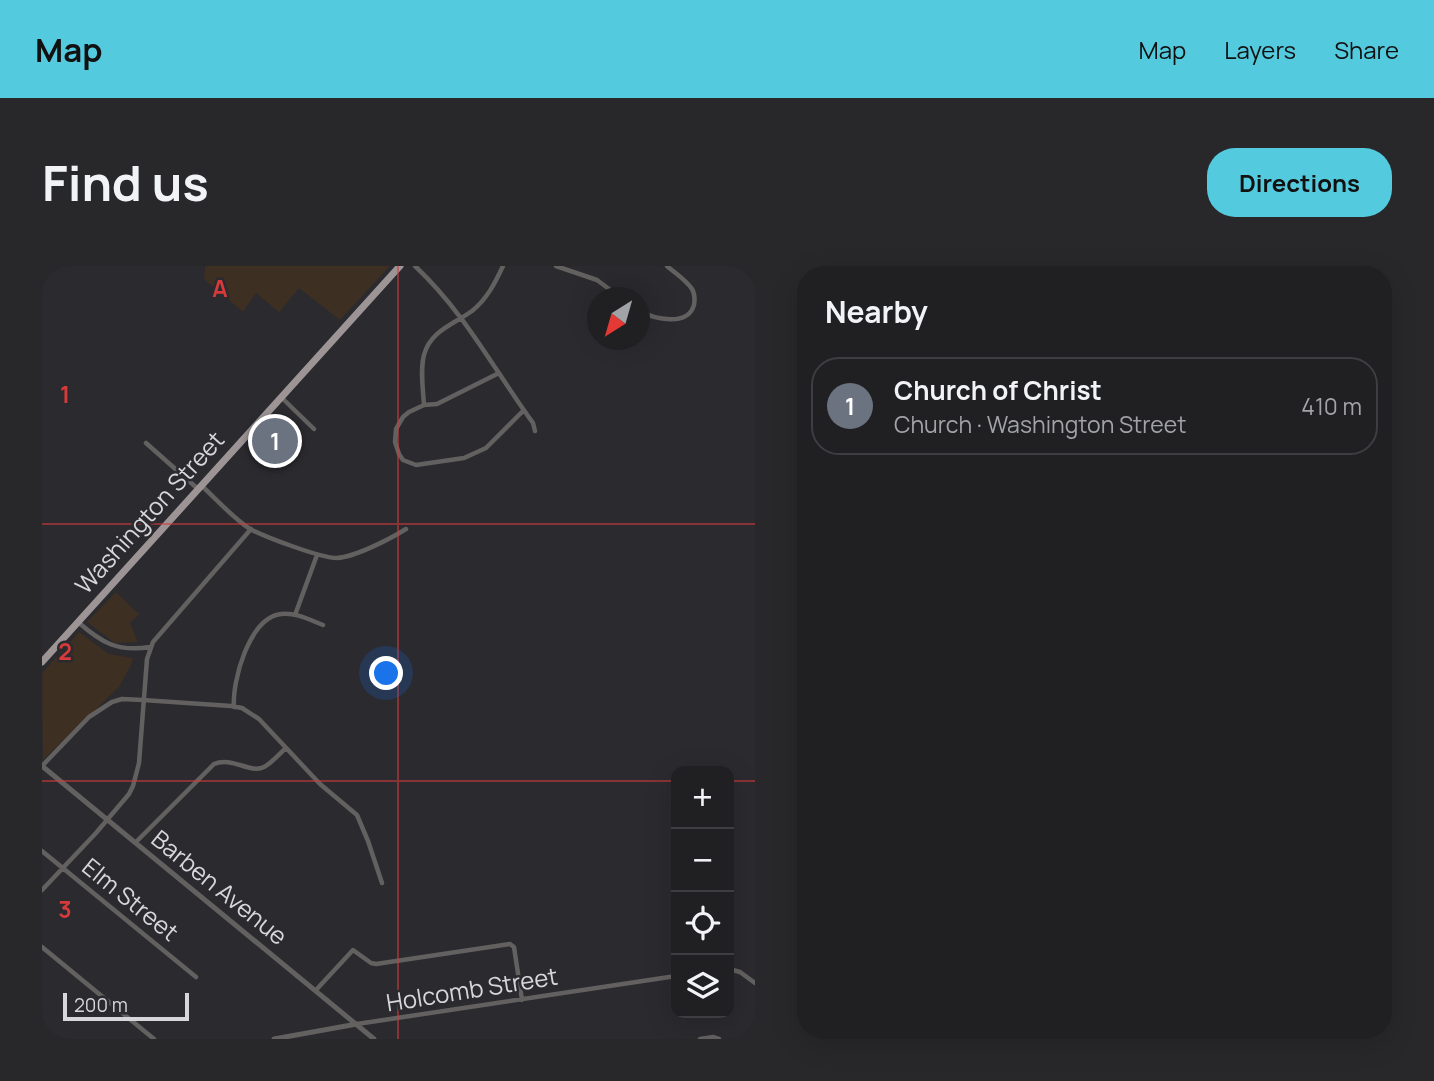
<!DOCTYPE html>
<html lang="en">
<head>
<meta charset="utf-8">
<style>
	:root { --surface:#202023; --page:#28282b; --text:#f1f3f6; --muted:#a2a3a6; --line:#3d3e41; --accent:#54cade }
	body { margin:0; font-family:Manrope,sans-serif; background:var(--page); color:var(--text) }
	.controls { position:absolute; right:21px; bottom:21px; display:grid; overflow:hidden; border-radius:14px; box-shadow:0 7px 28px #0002 }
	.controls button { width:63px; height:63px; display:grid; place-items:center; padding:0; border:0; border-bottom:2px solid var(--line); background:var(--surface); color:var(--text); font:35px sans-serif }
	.compass { position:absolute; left:545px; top:21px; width:63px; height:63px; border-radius:50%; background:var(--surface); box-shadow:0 7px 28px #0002; rotate:217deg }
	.scale { position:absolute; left:21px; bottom:18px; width:126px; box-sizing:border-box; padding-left:7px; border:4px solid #d7d7db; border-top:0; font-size:19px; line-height:24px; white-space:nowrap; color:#d7d7db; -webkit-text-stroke:5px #2a2a2f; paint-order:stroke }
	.you { position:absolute; left:345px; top:408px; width:24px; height:24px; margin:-18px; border:5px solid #fff; border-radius:50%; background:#1a73e8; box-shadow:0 0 0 10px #1a73e833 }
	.badge { display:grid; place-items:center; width:46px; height:46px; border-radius:50%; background:var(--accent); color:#fff; font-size:23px; font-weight:700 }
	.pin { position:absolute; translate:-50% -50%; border:4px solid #fff; box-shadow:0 2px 7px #0006 }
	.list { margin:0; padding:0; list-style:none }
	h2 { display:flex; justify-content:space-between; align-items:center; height:91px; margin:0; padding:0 28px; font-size:30px }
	h2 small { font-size:23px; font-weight:400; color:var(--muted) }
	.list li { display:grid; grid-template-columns:46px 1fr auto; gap:21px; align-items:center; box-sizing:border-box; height:98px; margin:0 14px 14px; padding:0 14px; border:2px solid var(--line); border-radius:28px }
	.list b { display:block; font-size:26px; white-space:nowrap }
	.list p { margin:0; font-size:23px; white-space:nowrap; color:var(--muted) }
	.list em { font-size:23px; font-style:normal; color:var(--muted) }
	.icon { flex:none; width:38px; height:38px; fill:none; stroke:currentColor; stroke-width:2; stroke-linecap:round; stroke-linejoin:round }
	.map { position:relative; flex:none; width:713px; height:773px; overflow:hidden; border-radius:28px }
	header { display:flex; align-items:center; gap:42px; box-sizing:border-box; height:98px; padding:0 35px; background:var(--accent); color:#111 }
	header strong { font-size:33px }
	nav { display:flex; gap:38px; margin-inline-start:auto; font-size:24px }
	.intro { display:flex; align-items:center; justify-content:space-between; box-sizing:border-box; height:168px; padding:0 42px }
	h1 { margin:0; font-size:49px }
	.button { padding:18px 32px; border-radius:28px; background:var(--accent); color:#111; font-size:24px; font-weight:700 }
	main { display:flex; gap:42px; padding:0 42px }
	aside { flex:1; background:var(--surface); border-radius:28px; box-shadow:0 7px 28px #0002 }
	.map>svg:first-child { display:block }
	.commercial { fill:#3d2f22 }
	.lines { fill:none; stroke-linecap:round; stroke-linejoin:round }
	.minor { stroke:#636060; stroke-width:4.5 }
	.tertiary { stroke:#636060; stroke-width:5 }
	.primary { stroke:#9c9495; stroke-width:7 }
	.grid { fill:none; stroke:#d63a3a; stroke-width:2; stroke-opacity:0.55 }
	.labels { text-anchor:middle; stroke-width:5; stroke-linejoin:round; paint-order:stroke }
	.street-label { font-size:24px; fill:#d7d7db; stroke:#2a2a2f }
	.grid-label { font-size:23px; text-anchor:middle; font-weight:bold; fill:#d63a3a; stroke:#2a2a2f; stroke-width:5; stroke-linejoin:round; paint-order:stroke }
</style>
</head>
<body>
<header>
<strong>Map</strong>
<nav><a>Map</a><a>Layers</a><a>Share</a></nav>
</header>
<div class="intro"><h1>Find us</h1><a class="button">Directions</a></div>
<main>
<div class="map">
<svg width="713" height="773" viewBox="0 0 713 773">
	<rect width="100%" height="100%" fill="#2a2a2f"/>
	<path class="commercial" d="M163,0H348L298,54L257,22L237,46L214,27L201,46L162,13Z
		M74,326L97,348L88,357L96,376L73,377L45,356Z
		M37,366L67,388L91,392L89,399L77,421L1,494L0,407Z"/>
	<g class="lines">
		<path class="minor" d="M373,0C423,47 451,102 491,157L493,165
			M514,0L555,14L579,32
			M598,45C612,53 646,61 652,39C653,33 653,28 650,23C644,14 633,7 625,0
			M457,107L395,138L382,139L367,146L361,151L354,163L353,176L357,188L361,194L374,199L422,192L444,182L482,144
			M240,132L272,163
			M382,139C381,123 378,104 382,89C388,65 412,58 430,45C445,33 453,17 461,0
			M104,177L156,223
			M160,220C175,234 191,252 208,263C224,271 278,292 295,292C313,291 348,273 364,263
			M253,349L275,289
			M36,356C60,377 75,386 108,381
			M192,441C190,415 207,352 239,348C253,346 268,354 281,359
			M0,500L47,451L70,436L80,433L101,434L189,440L200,442L217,453L278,518L315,549L326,575L340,617
			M94,576L172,498C190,490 208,508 222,501C230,497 237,488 244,482
			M0,585L154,711
			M0,624L54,567L87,528L91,520L97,497L105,393L111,376L209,263
			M0,681L112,773
			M687,703L698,706L713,717
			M274,724L311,684L329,697L334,698L468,678L472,681L480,734
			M315,758L634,710
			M658,773L671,771L677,773"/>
		<path class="tertiary" d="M0,500L332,773
			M232,773L315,758"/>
		<path class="primary" d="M0,396L358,0"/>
	</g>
	<path class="grid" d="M356,0V773M0,258H713M0,515H634M687,515H713"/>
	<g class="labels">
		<g class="street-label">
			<text transform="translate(108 247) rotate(-48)" y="8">Washington Street</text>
			<text transform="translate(177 622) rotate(39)" y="8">Barben Avenue</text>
			<text transform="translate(88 634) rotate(39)" y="8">Elm Street</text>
			<text transform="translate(430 724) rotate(-9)" y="8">Holcomb Street</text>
		</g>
	</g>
	<g class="grid-label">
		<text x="178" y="31">A</text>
		<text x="23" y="137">1</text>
		<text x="23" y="394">2</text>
		<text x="23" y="652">3</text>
	</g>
</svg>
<div class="controls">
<button>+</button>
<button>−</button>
<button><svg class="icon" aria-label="locate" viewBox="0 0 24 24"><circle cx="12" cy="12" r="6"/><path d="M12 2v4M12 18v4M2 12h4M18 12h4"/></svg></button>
<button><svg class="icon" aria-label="layers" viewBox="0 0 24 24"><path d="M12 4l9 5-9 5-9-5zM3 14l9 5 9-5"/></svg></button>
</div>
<svg class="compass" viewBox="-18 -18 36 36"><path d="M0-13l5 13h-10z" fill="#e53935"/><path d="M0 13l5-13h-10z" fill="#a2a3a6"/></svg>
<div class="scale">200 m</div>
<div class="you"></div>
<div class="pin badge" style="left:233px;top:175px;background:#6b7280">1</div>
</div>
<aside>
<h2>Nearby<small></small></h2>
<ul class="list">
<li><span class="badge" style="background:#6b7280">1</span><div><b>Church of Christ</b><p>Church · Washington Street</p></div><em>410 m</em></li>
</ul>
</aside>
</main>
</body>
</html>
